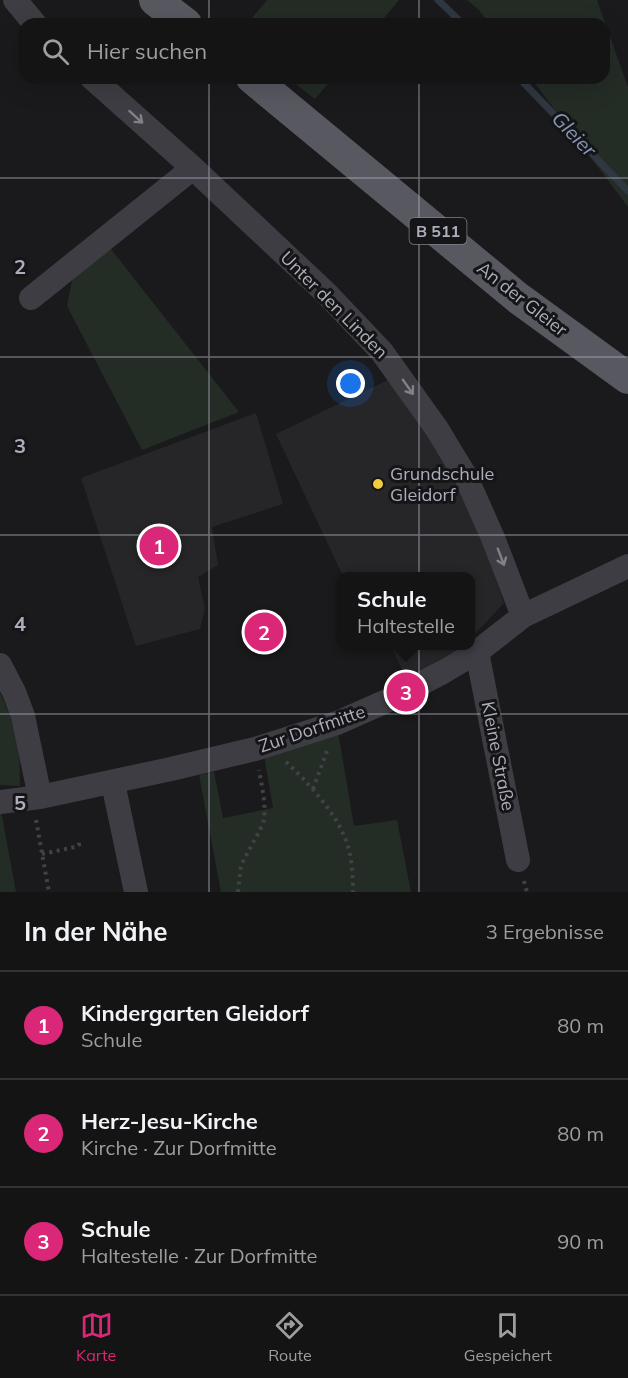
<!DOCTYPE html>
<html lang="de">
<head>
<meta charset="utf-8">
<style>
	:root { --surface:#141415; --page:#1d1d1e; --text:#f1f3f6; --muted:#9d9ea0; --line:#333334; --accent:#db2777 }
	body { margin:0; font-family:Mulish,sans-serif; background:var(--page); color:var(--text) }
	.you { position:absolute; left:351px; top:384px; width:21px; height:21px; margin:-15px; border:4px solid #fff; border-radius:50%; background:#1a73e8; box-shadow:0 0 0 9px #1a73e833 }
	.badge { display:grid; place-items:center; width:39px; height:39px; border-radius:50%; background:var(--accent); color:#fff; font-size:20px; font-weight:700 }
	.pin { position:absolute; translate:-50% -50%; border:3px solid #fff; box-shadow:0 2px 6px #0006 }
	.popup { position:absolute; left:337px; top:572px; width:138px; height:78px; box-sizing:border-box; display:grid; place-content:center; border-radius:12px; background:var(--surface); filter:drop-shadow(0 2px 4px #0005); font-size:20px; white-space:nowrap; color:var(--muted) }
	.popup b { font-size:22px; color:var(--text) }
	.popup::after { content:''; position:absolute; left:50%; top:100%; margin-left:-12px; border:12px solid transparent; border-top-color:var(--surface) }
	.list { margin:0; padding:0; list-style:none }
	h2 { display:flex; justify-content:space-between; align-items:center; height:78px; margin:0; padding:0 24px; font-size:26px }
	h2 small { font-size:20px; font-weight:400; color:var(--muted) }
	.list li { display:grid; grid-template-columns:39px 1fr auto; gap:18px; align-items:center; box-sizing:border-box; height:108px; padding:0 24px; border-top:2px solid var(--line) }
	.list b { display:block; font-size:22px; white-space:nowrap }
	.list p { margin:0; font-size:20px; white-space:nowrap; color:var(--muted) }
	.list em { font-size:20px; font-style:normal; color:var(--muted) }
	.icon { flex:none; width:33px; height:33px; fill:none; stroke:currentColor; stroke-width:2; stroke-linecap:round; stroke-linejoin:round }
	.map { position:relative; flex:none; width:628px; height:892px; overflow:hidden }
	.search { position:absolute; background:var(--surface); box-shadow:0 6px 24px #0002; left:18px; right:18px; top:18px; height:66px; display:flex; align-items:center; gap:15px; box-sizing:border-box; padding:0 21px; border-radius:18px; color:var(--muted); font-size:22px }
	.sheet { height:402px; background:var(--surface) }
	nav { display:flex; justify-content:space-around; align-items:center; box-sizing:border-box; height:84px; border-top:2px solid var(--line); background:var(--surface); font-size:16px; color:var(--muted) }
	nav a { display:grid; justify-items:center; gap:3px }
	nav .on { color:var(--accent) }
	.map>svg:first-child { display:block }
	.built { fill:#262629 }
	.green { fill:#242c26 }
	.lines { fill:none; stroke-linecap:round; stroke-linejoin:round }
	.stream { stroke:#2f3740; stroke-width:7 }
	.path { stroke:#414248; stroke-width:4; stroke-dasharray:3 4.5; stroke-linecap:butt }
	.minor { stroke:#3d3d43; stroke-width:24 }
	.major { stroke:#575860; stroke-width:32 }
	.oneway { stroke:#80818b }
	.grid { fill:none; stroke:#acafbb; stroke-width:1.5; stroke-opacity:0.55 }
	.poi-dot { fill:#f0cc3e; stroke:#151517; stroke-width:2 }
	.labels { text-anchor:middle; stroke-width:6; stroke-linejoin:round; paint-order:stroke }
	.shield { fill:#151517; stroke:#7f818a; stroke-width:1.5 }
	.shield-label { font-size:16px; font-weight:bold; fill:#acafbb }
	.street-label { font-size:18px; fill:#acafbb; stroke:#151517 }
	.poi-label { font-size:18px; fill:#acafbb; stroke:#151517; text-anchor:start }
	.water-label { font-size:20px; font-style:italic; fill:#8598b5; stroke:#151517 }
	.grid-label { font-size:20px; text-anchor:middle; font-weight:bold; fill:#acafbb; stroke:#151517; stroke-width:6; stroke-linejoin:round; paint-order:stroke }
</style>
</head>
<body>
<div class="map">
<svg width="628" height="892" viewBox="0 0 628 892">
	<rect width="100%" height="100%" fill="#1a1a1c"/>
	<path class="built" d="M392,378L438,449L475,519L504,603L471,638L470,576H343L276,434Z
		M256,413L283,504L212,527L218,565L198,577L205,608L200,629L136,646L81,478Z
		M391,646H464L406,678Z"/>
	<path class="green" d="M267,0H399L379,24H247Z
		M467,0H597L628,87V207L531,78H604V24H490L479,10Z
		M288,78H333L315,99Z
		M107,244L239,412L142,450L67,306L73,275Z
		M0,692L19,739L20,786L0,785Z
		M338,732L354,826L397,820L411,892H221L199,775L214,772L223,818L273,808L264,755Z
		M0,811H1L16,892H0Z"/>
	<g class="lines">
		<path class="stream" d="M438,0L463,24
			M519,78L628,191"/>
		<path class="path" d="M286,762C306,780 334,811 344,836C352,853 353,874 353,892
			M313,789L327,751
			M36,820L49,892
			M42,854L75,847L79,845V840
			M524,881L527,892
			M238,892L241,865L263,824C267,806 262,788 259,770"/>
		<path class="minor" d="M15,0L35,24
			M92,78L193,168L326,293L382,352L437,429L466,477L493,538L523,616
			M31,298L193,168
			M477,652L518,860
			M0,665L14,692L23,716L40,797
			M113,783L136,892
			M0,802L40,797L171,769L255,749L337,723L389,700L443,672L477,652L523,616L628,566"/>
		<path class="major" d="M155,0L186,24
			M252,78L518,298L628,378"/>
	</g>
	<defs><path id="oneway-shaft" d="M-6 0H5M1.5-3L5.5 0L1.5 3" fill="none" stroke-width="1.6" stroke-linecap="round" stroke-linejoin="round" transform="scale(1.5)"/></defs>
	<g class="oneway">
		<use href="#oneway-shaft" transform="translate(136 117) rotate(42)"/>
		<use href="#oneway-shaft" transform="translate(408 387) rotate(55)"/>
		<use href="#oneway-shaft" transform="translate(501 557) rotate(69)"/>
	</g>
	<path class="grid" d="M209,0V24M419,0V24M209,78V892M419,78V892M0,178H628M0,357H628M0,535H628M0,714H628"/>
	<circle class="poi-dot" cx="378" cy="484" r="6"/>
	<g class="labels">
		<rect class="shield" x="409.5" y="218" width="57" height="26" rx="4.5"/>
		<g class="shield-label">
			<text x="438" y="237">B 511</text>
		</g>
		<g class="street-label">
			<text transform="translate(522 299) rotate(38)" y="6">An der Gleier</text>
			<text transform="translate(334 305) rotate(45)" y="6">Unter den Linden</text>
			<text transform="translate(312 729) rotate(-19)" y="6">Zur Dorfmitte</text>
			<text transform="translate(498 756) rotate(79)" y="6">Kleine Straße</text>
		</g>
		<g class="poi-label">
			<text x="390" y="480">Grundschule<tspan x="390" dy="21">Gleidorf</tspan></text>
		</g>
		<g class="water-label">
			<text transform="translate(574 134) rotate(46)" y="7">Gleier</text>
		</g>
	</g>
	<g class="grid-label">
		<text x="20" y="274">2</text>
		<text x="20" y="453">3</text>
		<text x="20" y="631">4</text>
		<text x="20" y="810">5</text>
	</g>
</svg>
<div class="you"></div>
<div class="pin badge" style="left:159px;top:546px">1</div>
<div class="pin badge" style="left:264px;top:632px">2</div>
<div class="pin badge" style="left:406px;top:692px">3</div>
<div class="popup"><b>Schule</b>Haltestelle</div>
<div class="search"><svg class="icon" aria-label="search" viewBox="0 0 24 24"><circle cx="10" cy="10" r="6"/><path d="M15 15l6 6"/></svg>Hier suchen</div>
</div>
<section class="sheet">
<h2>In der Nähe<small>3 Ergebnisse</small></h2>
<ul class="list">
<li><span class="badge">1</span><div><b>Kindergarten Gleidorf</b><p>Schule</p></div><em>80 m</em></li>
<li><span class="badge">2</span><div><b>Herz-Jesu-Kirche</b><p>Kirche · Zur Dorfmitte</p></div><em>80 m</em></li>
<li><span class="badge">3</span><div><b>Schule</b><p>Haltestelle · Zur Dorfmitte</p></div><em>90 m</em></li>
</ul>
</section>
<nav>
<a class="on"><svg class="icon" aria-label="map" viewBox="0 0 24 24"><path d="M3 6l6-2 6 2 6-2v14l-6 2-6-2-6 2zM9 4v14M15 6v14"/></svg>Karte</a>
<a><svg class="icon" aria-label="directions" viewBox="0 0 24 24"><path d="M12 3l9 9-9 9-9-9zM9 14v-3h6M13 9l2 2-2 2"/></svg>Route</a>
<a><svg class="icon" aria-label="saved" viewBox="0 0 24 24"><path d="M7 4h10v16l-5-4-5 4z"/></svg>Gespeichert</a>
</nav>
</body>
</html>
